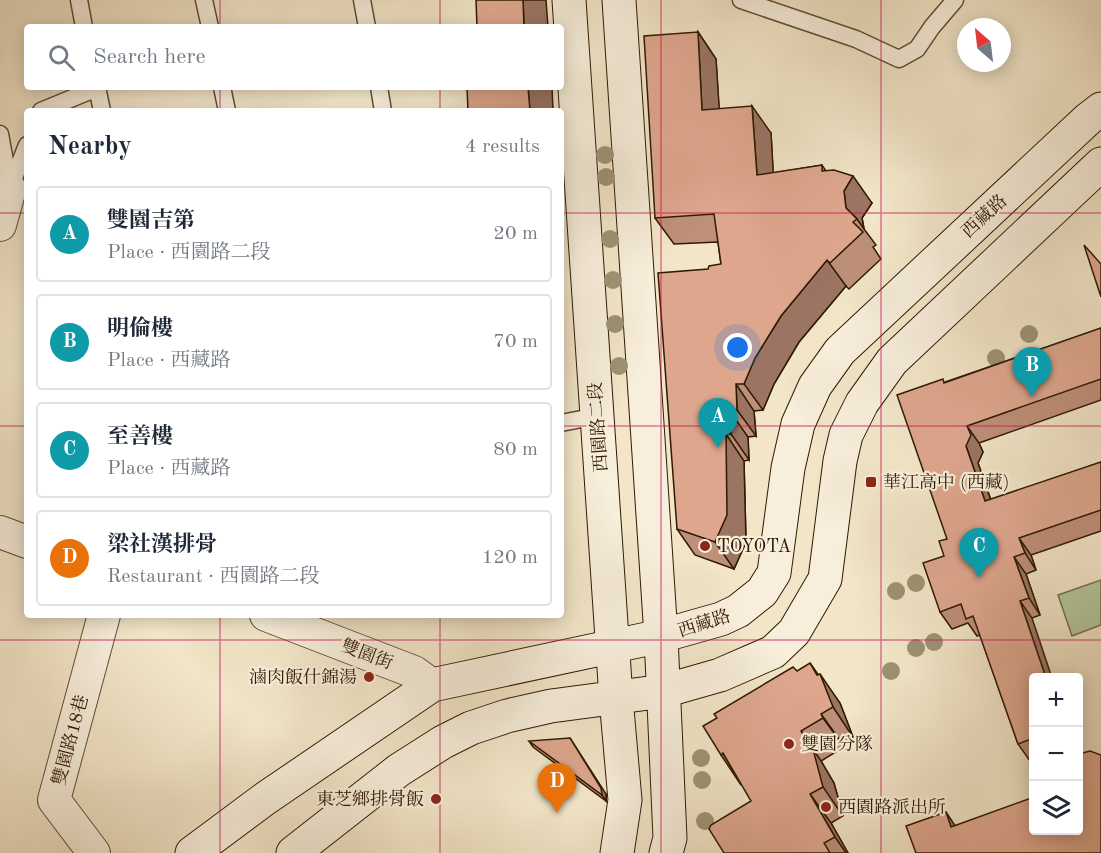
<!DOCTYPE html>
<html lang="en">
<head>
<meta charset="utf-8">
<style>
	:root { --surface:#fff; --page:#f2f2f3; --text:#1f2937; --muted:#747a83; --line:#e0e1e3; --accent:#8f2418 }
	body { margin:0; font-family:"Old Standard TT","Noto Serif TC",serif; background:var(--page); color:var(--text) }
	.controls { position:absolute; right:18px; bottom:18px; display:grid; overflow:hidden; border-radius:6px; box-shadow:0 3px 15px #0003 }
	.controls button { width:54px; height:54px; display:grid; place-items:center; padding:0; border:0; border-bottom:2px solid var(--line); background:var(--surface); color:var(--text); font:30px sans-serif }
	.compass { position:absolute; left:957px; top:18px; width:54px; height:54px; border-radius:50%; background:var(--surface); box-shadow:0 3px 15px #0003; rotate:332deg }
	.you { position:absolute; left:738px; top:348px; width:21px; height:21px; margin:-15px; border:4px solid #fff; border-radius:50%; background:#1a73e8; box-shadow:0 0 0 9px #1a73e833 }
	.badge { display:grid; place-items:center; width:39px; height:39px; border-radius:50%; background:var(--accent); color:#fff; font-size:20px; font-weight:700 }
	.pin { position:absolute; translate:-50% -50px; filter:drop-shadow(0 2px 3px #0008) }
	.pin::after { content:''; position:absolute; top:32px; width:21px; height:18px; background:inherit; clip-path:polygon(0 0,100% 0,50% 100%) }
	.list { margin:0; padding:0; list-style:none }
	h2 { display:flex; justify-content:space-between; align-items:center; height:78px; margin:0; padding:0 24px; font-size:26px }
	h2 small { font-size:20px; font-weight:400; color:var(--muted) }
	.list li { display:grid; grid-template-columns:39px 1fr auto; gap:18px; align-items:center; box-sizing:border-box; height:96px; margin:0 12px 12px; padding:0 12px; border:2px solid var(--line); border-radius:6px }
	.list b { display:block; font-size:22px; white-space:nowrap }
	.list p { margin:0; font-size:20px; white-space:nowrap; color:var(--muted) }
	.list em { font-size:20px; font-style:normal; color:var(--muted) }
	.icon { flex:none; width:33px; height:33px; fill:none; stroke:currentColor; stroke-width:2; stroke-linecap:round; stroke-linejoin:round }
	.map { position:relative; flex:none; width:1101px; height:853px; overflow:hidden }
	.search { position:absolute; background:var(--surface); box-shadow:0 3px 15px #0003; left:24px; top:24px; width:540px; height:66px; display:flex; align-items:center; gap:15px; box-sizing:border-box; padding:0 21px; border-radius:6px; color:var(--muted); font-size:22px }
	.panel { position:absolute; background:var(--surface); box-shadow:0 3px 15px #0003; left:24px; top:108px; width:540px; height:510px; border-radius:6px }
	.map>svg:first-child { display:block }
	.green { fill:#b4c69b; stroke:#72704e; stroke-width:1.5 }
	.lines { fill:none; stroke-linecap:round; stroke-linejoin:round }
	.lane-casing { stroke:#604d32; stroke-width:19 }
	.street-casing { stroke:#604d32; stroke-width:34 }
	.secondary-casing { stroke:#301a00; stroke-width:35 }
	.lane { stroke:#f7eedb; stroke-width:16 }
	.street { stroke:#f7eedb; stroke-width:32 }
	.secondary { stroke:#f7eedb; stroke-width:33 }
	.tree { fill:#9d9273 }
	.wall { fill:#be8f79; stroke:#301a00; stroke-width:1.5 }
	.shaded-wall { fill:#9b7463; stroke:#301a00; stroke-width:1.5 }
	.building { fill:#dda68d; stroke:#301a00; stroke-width:1.5 }
	.grid { fill:none; stroke:#c2185b; stroke-width:1.5; stroke-opacity:0.55 }
	.poi-dot { fill:#8f2418; stroke:#f7eedb; stroke-width:2 }
	.labels { text-anchor:middle; stroke-width:4.5; stroke-linejoin:round; paint-order:stroke }
	.street-label { font-size:18px; fill:#301a00; stroke:#f7eedb }
	.poi-label { font-size:18px; fill:#301a00; stroke:#f7eedb; text-anchor:start }
</style>
</head>
<body>
<div class="map">
<svg width="1101" height="853" viewBox="0 0 1101 853">
	<rect width="100%" height="100%" fill="#f2e5c8"/>
	<filter id="stains"><feTurbulence type="fractalNoise" baseFrequency=".00333" numOctaves="4"/><feColorMatrix values="0 0 0 0 .2 0 0 0 0 .09 0 0 0 0 .02 0 0 0 .5 -.17"/></filter>
	<radialGradient id="worn" r=".72"><stop offset=".6" stop-color="#630" stop-opacity="0"/><stop offset="1" stop-color="#630" stop-opacity=".3"/></radialGradient>
	<path class="green" d="M1101,580V625L1072,636L1058,595Z"/>
	<g class="lines">
		<defs>
			<path id="lane" d="M79,0L84,27
				M204,0L210,27
				M362,0L367,27
				M741,0L856,39L899,59L917,49L932,27L955,0
				M97,87L102,111
				M222,87L227,111
				M379,87L383,111
				M41,111L97,88
				M0,134L10,189
				M10,188L27,145
				M561,423L597,416"/>
			<path id="street" d="M0,225L10,189
				M0,532L27,542
				M266,615L414,672L432,685
				M94,853L54,800L104,615"/>
			<path id="secondary" d="M569,0L616,698L625,800L617,853
				M619,0L661,636L670,838L666,853
				M192,853L266,798L432,685L661,636L721,619L738,611L762,592L774,573L788,468L798,424L815,386L840,351L1088,119L1101,109
				M293,853L399,770L443,742L471,728L507,716L551,706L664,691L720,675L773,652L794,632L825,579L840,461L846,435L862,403L892,361L1101,164"/>
		</defs>
		<use href="#lane" class="lane-casing"/>
		<use href="#street" class="street-casing"/>
		<use href="#secondary" class="secondary-casing"/>
		<use href="#lane" class="lane"/>
		<use href="#street" class="street"/>
		<use href="#secondary" class="secondary"/>
	</g>
	<g class="tree">
		<circle cx="605" cy="155" r="9"/>
		<circle cx="606" cy="177" r="9"/>
		<circle cx="610" cy="239" r="9"/>
		<circle cx="613" cy="280" r="9"/>
		<circle cx="615" cy="324" r="9"/>
		<circle cx="1029" cy="334" r="9"/>
		<circle cx="996" cy="358" r="9"/>
		<circle cx="619" cy="366" r="9"/>
		<circle cx="916" cy="583" r="9"/>
		<circle cx="896" cy="591" r="9"/>
		<circle cx="934" cy="642" r="9"/>
		<circle cx="916" cy="648" r="9"/>
		<circle cx="891" cy="671" r="9"/>
		<circle cx="701" cy="758" r="9"/>
		<circle cx="702" cy="780" r="9"/>
		<circle cx="705" cy="821" r="9"/>
	</g>
	<path class="wall" d="M698,32L716,59L719,109L771,133L773,173L822,165L826,171L872,203L862,218L864,229L876,245L873,247L881,259L849,289L846,286L799,342L774,384L763,410L754,411L756,436L748,437L749,460L744,461L746,542L734,569L695,555L677,529L708,269L721,264L718,242L674,244L655,218Z
		M1101,328V400L979,443L983,452L978,463L991,500L1101,462V531L1031,555L1036,570L1026,574L1040,615L1032,618L1034,678V760L1030,761L1018,744L980,635L977,636L968,623L952,629L940,612L944,556L947,539L945,382Z
		M797,671L818,675L840,703L853,737L842,743L844,747L821,761L834,783L843,816L831,823L848,853H724L751,801Z
		M529,741L606,794V801L533,747Z"/>
	<path class="shaded-wall" d="M523,0H546L548,27H524Z
		M698,32L716,59L721,136L702,110Z
		M528,87H552L553,111H530Z
		M752,106L771,133L775,202L757,175Z
		M853,176L872,203L862,218L864,229L857,219L846,208L844,191Z
		M827,260L846,286L799,342L774,384L763,410L744,384L755,358L781,316Z
		M736,384L754,411L756,436L737,410Z
		M729,410L748,437L749,460L731,434Z
		M967,426L979,443L983,452L978,463L997,518L985,501L966,446Z
		M726,434L744,461L746,542L734,569L715,542Z
		M1019,538L1031,555L1036,570L1025,553Z
		M1014,557L1026,574L1040,615L1029,598Z
		M1020,601L1032,618L1052,678H1046Z
		M810,663L822,680L820,674L840,703L853,737L833,707Z
		M821,714L842,743L844,747L823,718Z
		M801,731L821,761L834,783L843,816L823,787Z
		M570,738L606,794V801L602,795Z
		M723,753L741,785L721,755Z
		M810,794L831,823L848,853H846L835,837Z
		M946,812L958,830L951,827Z"/>
	<path class="building" d="M476,0H523L524,27H477Z
		M698,32L702,110L752,106L757,175L822,165V171L834,170L853,176L844,191L846,208L857,219L853,222L863,232L830,263L827,260L781,316L755,358L744,384H736L737,410H729L731,434H726L727,515L715,542L677,529L658,273L708,269L709,266L721,264L714,214L655,218L644,36Z
		M467,87H528L530,111H468Z
		M1084,245L1101,264V297Z
		M1101,328V379L967,426L971,435L966,446L985,501L1101,462V510L1019,538L1025,553L1014,557L1029,598L1020,601L1046,678H1034V738L1018,744L973,616L966,619L961,604L940,612L923,563L944,556L939,541L947,539L897,395L943,379L944,383Z
		M810,663L817,675L820,674L833,707L821,714L823,718L801,731L814,753L823,787L810,794L835,837L824,843L830,853H724L709,829L711,825L751,801L723,753L721,755L703,726L717,718L714,714L793,667L797,671Z
		M570,738L601,788L602,795L529,741Z
		M1090,751L1101,755V853H916L906,826L946,812L951,827L1034,797V831H1078V781L1082,780L1078,771V754Z"/>
	<path class="grid" d="M220,0V27M440,0V27M661,0V853M881,0V853M220,87V111M440,87V111M0,213H27M561,213H1101M0,426H27M561,426H1101M220,615V853M440,615V853M0,640H1101"/>
	<g class="poi-dot">
		<rect x="865" y="476" width="12" height="12" rx="3"/>
		<circle cx="705" cy="546" r="6"/>
		<circle cx="369" cy="677" r="6"/>
		<circle cx="789" cy="744" r="6"/>
		<circle cx="436" cy="799" r="6"/>
		<circle cx="826" cy="807" r="6"/>
	</g>
	<g class="labels">
		<g class="street-label">
			<text transform="translate(984 216) rotate(-43)" y="6">西藏路</text>
			<text transform="translate(598 427) rotate(-94)" y="6">西園路二段</text>
			<text transform="translate(704 623) rotate(-18)" y="6">西藏路</text>
			<text transform="translate(367 654) rotate(21)" y="6">雙園街</text>
			<text transform="translate(70 740) rotate(-75)" y="6">雙園路18巷</text>
		</g>
		<g class="poi-label">
			<text x="883" y="488">華江高中 (西藏)</text>
			<text x="717" y="552">TOYOTA</text>
			<text x="357" y="683" text-anchor="end">滷肉飯什錦湯</text>
			<text x="801" y="750">雙園分隊</text>
			<text x="424" y="805" text-anchor="end">東芝鄉排骨飯</text>
			<text x="838" y="813">西園路派出所</text>
		</g>
	</g>
	<rect width="100%" height="100%" filter="url(#stains)"/>
	<rect width="100%" height="100%" fill="url(#worn)"/>
</svg>
<div class="controls">
<button>+</button>
<button>−</button>
<button><svg class="icon" aria-label="layers" viewBox="0 0 24 24"><path d="M12 4l9 5-9 5-9-5zM3 14l9 5 9-5"/></svg></button>
</div>
<svg class="compass" viewBox="-18 -18 36 36"><path d="M0-13l5 13h-10z" fill="#e53935"/><path d="M0 13l5-13h-10z" fill="#747a83"/></svg>
<div class="you"></div>
<div class="pin badge" style="left:718px;top:448px;background:#0f9aa8">A</div>
<div class="pin badge" style="left:1032px;top:397px;background:#0f9aa8">B</div>
<div class="pin badge" style="left:979px;top:578px;background:#0f9aa8">C</div>
<div class="pin badge" style="left:557px;top:813px;background:#e8710a">D</div>
<div class="search"><svg class="icon" aria-label="search" viewBox="0 0 24 24"><circle cx="10" cy="10" r="6"/><path d="M15 15l6 6"/></svg>Search here</div>
<section class="panel">
<h2>Nearby<small>4 results</small></h2>
<ul class="list">
<li><span class="badge" style="background:#0f9aa8">A</span><div><b>雙園吉第</b><p>Place · 西園路二段</p></div><em>20 m</em></li>
<li><span class="badge" style="background:#0f9aa8">B</span><div><b>明倫樓</b><p>Place · 西藏路</p></div><em>70 m</em></li>
<li><span class="badge" style="background:#0f9aa8">C</span><div><b>至善樓</b><p>Place · 西藏路</p></div><em>80 m</em></li>
<li><span class="badge" style="background:#e8710a">D</span><div><b>梁社漢排骨</b><p>Restaurant · 西園路二段</p></div><em>120 m</em></li>
</ul>
</section>
</div>
</body>
</html>
